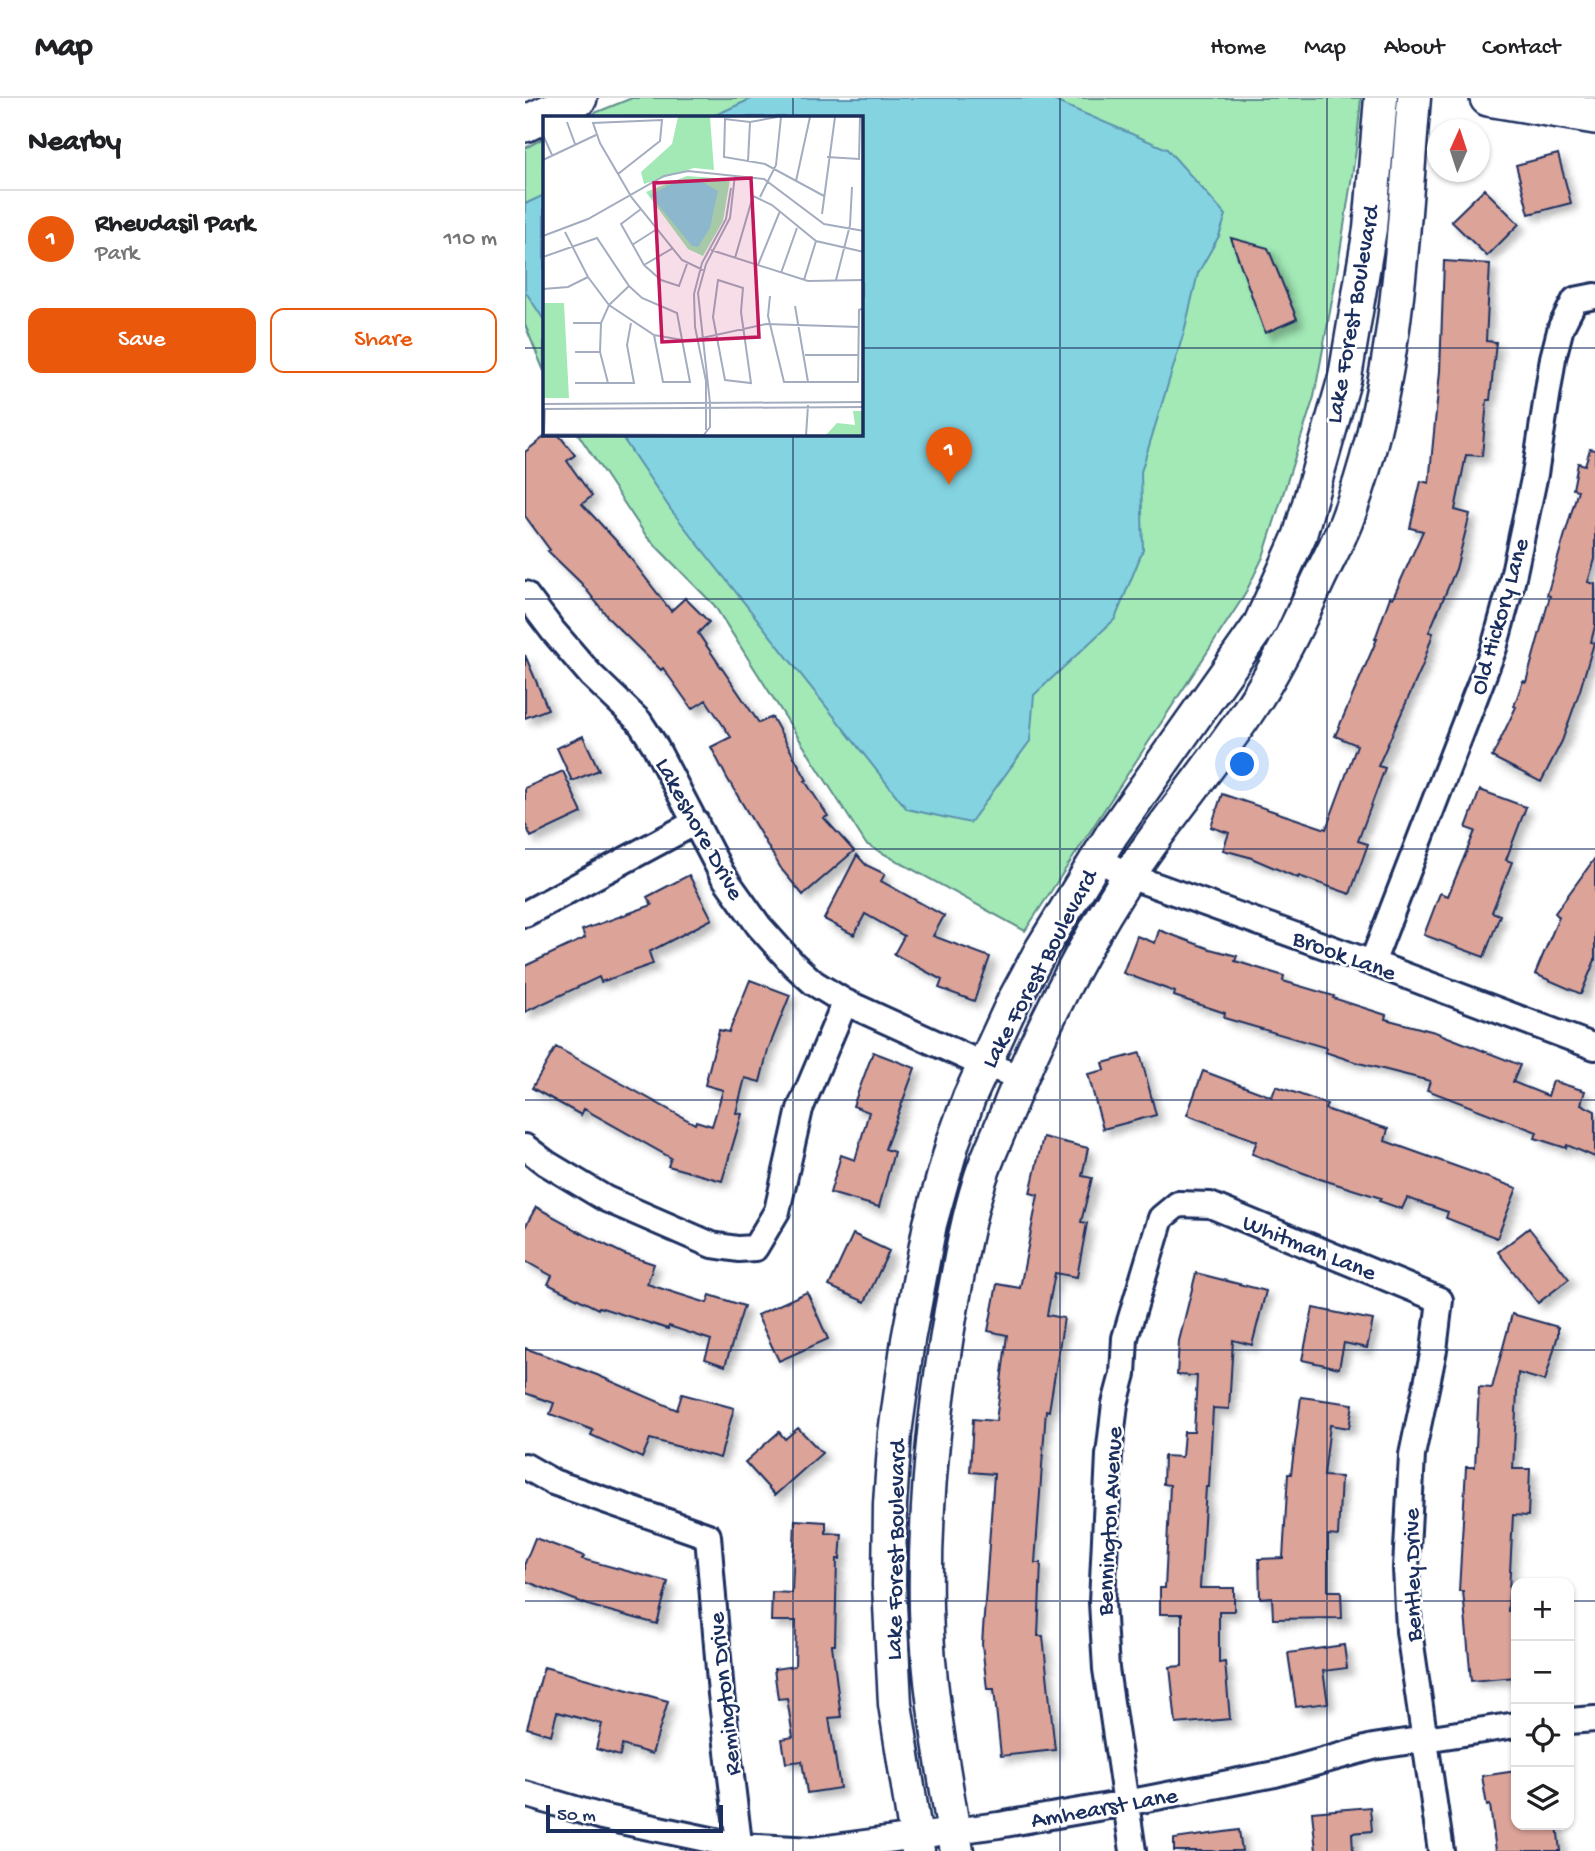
<!DOCTYPE html>
<html lang="en">
<head>
<meta charset="utf-8">
<style>
	:root { --surface:#fff; --page:#f2f2f2; --text:#202124; --muted:#757577; --line:#e0e0e0; --accent:#ea580c }
	body { margin:0; font-family:"Gochi Hand",sans-serif; background:var(--page); color:var(--text) }
	.controls { position:absolute; right:21px; bottom:21px; display:grid; overflow:hidden; border-radius:14px; box-shadow:0 2px 5px #0004 }
	.controls button { width:63px; height:63px; display:grid; place-items:center; padding:0; border:0; border-bottom:2px solid var(--line); background:var(--surface); color:var(--text); font:35px sans-serif }
	.compass { position:absolute; left:902px; top:21px; width:63px; height:63px; border-radius:50%; background:var(--surface); box-shadow:0 2px 5px #0004; rotate:3deg }
	.scale { position:absolute; left:21px; bottom:18px; width:177px; box-sizing:border-box; padding-left:7px; border:4px solid #1b2f5e; border-top:0; font-size:19px; line-height:24px; white-space:nowrap; color:#1b2f5e; -webkit-text-stroke:5px #fff; paint-order:stroke }
	.you { position:absolute; left:718px; top:667px; width:24px; height:24px; margin:-18px; border:5px solid #fff; border-radius:50%; background:#1a73e8; box-shadow:0 0 0 10px #1a73e833 }
	.badge { display:grid; place-items:center; width:46px; height:46px; border-radius:50%; background:var(--accent); color:#fff; font-size:23px; font-weight:700 }
	.pin { position:absolute; translate:-50% -58px; filter:drop-shadow(0 2px 4px #0008) }
	.pin::after { content:''; position:absolute; top:37px; width:24px; height:21px; background:inherit; clip-path:polygon(0 0,100% 0,50% 100%) }
	.list { margin:0; padding:0; list-style:none }
	h2 { display:flex; justify-content:space-between; align-items:center; height:91px; margin:0; padding:0 28px; font-size:30px }
	h2 small { font-size:23px; font-weight:400; color:var(--muted) }
	.list li { display:grid; grid-template-columns:46px 1fr auto; gap:21px; align-items:center; box-sizing:border-box; height:98px; padding:0 28px; border-top:2px solid var(--line) }
	.list b { display:block; font-size:26px; white-space:nowrap }
	.list p { margin:0; font-size:23px; white-space:nowrap; color:var(--muted) }
	.list em { font-size:23px; font-style:normal; color:var(--muted) }
	.actions { display:flex; gap:14px; padding:21px 28px }
	.actions a { flex:1; padding:16px 0; border:2px solid var(--accent); border-radius:14px; text-align:center; font-size:24px; color:var(--accent) }
	.actions .main { background:var(--accent); color:#fff }
	.icon { flex:none; width:38px; height:38px; fill:none; stroke:currentColor; stroke-width:2; stroke-linecap:round; stroke-linejoin:round }
	.map { position:relative; flex:none; width:1070px; height:1753px; overflow:hidden }
	header { display:flex; align-items:center; gap:42px; box-sizing:border-box; height:98px; padding:0 35px; background:var(--surface); border-bottom:2px solid var(--line) }
	header strong { font-size:33px }
	nav { display:flex; gap:38px; margin-inline-start:auto; font-size:24px }
	main { display:flex }
	aside { flex:1; background:var(--surface) }
	.map>svg:first-child { display:block }
	.green { fill:#a2e9b6; stroke:#5e8c8a; stroke-width:2 }
	.water { fill:#84d3e1; stroke:#5a91ad; stroke-width:2 }
	.building { fill:#dca398; stroke:#1b2f5e; stroke-width:2; filter:url(#shadow) }
	.lines { fill:none; stroke-linecap:round; stroke-linejoin:round }
	.minor-casing { stroke:#1b2f5e; stroke-width:30 }
	.tertiary-casing { stroke:#1b2f5e; stroke-width:37 }
	.secondary-casing { stroke:#1b2f5e; stroke-width:40 }
	.minor { stroke:#fff; stroke-width:24 }
	.tertiary { stroke:#fff; stroke-width:32 }
	.secondary { stroke:#fff; stroke-width:35 }
	.grid { fill:none; stroke:#1b2f5e; stroke-width:2; stroke-opacity:0.55 }
	.labels { text-anchor:middle; stroke-width:5; stroke-linejoin:round; paint-order:stroke }
	.street-label { font-size:24px; fill:#1b2f5e; stroke:#fff }
	.inset-road { fill:none; stroke:#a4acbf; stroke-width:2 }
	.view { fill:#c2185b; fill-opacity:0.15; stroke:#c2185b; stroke-width:3.5 }
	.inset-edge { fill:none; stroke:#1b2f5e; stroke-width:3.5 }
</style>
</head>
<body>
<header>
<strong>Map</strong>
<nav><a>Home</a><a>Map</a><a>About</a><a>Contact</a></nav>
</header>
<main>
<aside>
<h2>Nearby<small></small></h2>
<ul class="list">
<li><span class="badge">1</span><div><b>Rheudasil Park</b><p>Park</p></div><em>110 m</em></li>
</ul>
<div class="actions"><a class="main">Save</a><a>Share</a></div>
</aside>
<div class="map">
<svg width="1070" height="1753" viewBox="0 0 1070 1753">
	<defs>
		<filter id="shadow"><feDropShadow dx="6" dy="6" stdDeviation="3.5" flood-color="#0004"/></filter>
	</defs>
	<rect width="100%" height="100%" fill="#fff"/>
	<filter id="ink" filterUnits="userSpaceOnUse"><feTurbulence type="fractalNoise" baseFrequency=".0143" numOctaves="2"/><feDisplacementMap in="SourceGraphic" scale="14" xChannelSelector="R" yChannelSelector="G"/><feConvolveMatrix kernelMatrix="1 2 1 2 8 2 1 2 1" color-interpolation-filters="sRGB"/></filter>
	<g filter="url(#ink)">
		<path class="green" d="M107,0H836L831,52L809,192L789,299L738,459L719,498L500,833L341,746L189,507L122,439L53,336H336V19H60Z
			M19,40V273L0,227V50Z"/>
		<path class="water" d="M228,0H523L642,51L701,117L694,138L673,175L659,234L616,374L618,452L590,521L509,597L505,643L445,725L382,711L146,412L95,336H336V19H186Z
			M19,97V222L0,193V106Z"/>
		<path class="building" d="M1033,56L1046,105L1004,116L991,67Z
			M959,91L994,126L962,158L926,123Z
			M706,140L743,150L772,221L740,235Z
			M919,163L965,166L961,243L971,244L965,302H962L957,358L941,357L930,412L945,416L931,471L904,534L908,535L897,569L853,668L860,670L833,743L843,746L825,796L774,778L773,780L724,759L698,752L704,735L686,729L697,696L801,731L832,647L810,638L852,541H850L865,499L868,500L898,433L885,430L896,383L904,385L915,273Z
			M23,336H33L50,357L42,363L67,398L57,406L96,448L146,513L160,500L184,524L173,535L234,625L247,619L282,682L280,683L303,718L299,720L329,753L278,797L257,772L202,680L186,649L206,639L181,602L167,611L138,570L136,572L86,523L56,485L23,453L25,452L0,418V354Z
			M1065,351L1070,352V461L1063,484L1070,486V528L1066,544L1069,545L1055,592L1037,643L1016,684L967,659L991,609L989,608L998,583L1001,584L1025,498L1022,497L1053,392L1048,391L1053,365L1060,367Z
			M0,557L23,611L0,620Z
			M58,638L74,672L47,683L32,650Z
			M38,673L57,715L6,739L0,725V690Z
			M955,692L1001,709L981,762L987,764L967,814L975,817L959,859L899,837L915,795L923,798L950,733L941,730Z
			M332,757L341,767L360,776L356,783L419,818L408,838L465,859L449,903L414,890L417,882L369,856L379,838L340,816L329,837L299,821Z
			M1070,760V862L1056,896L1010,876L1034,819L1030,815Z
			M164,777L187,821L124,854L128,866L76,884L74,879L0,914V868L60,840L57,832L127,807L122,799Z
			M634,832L685,851L712,858L710,863L759,878L758,883L809,898L808,900L861,917L860,921L910,934L995,967L988,984L1023,998L1028,983L1060,993L1056,1006L1070,1013V1059L1042,1047L1041,1050L1010,1040L1012,1034L902,992L905,983L830,964L800,954L802,950L699,920L700,915L649,898L650,894L598,875L612,838L630,845Z
			M225,882L265,897L243,952L235,984L220,980L211,1015L217,1016L197,1083L143,1068L146,1060L59,1011L56,1017L7,990L31,949L170,1026L171,1023L187,1028L198,992L180,987L194,932L204,934Z
			M348,954L390,970L360,1051L369,1054L354,1109L305,1095L316,1057L330,1062L344,1014L328,1008Z
			M615,955L631,1017L578,1031L563,976L580,972L578,965Z
			M678,973L747,999L751,988L802,1006L800,1011L863,1031L860,1043L992,1090L972,1140L921,1120L923,1114L882,1100L877,1111L854,1103L856,1100L792,1080L727,1056L732,1043L662,1017Z
			M518,1039L563,1050L557,1078L567,1080L556,1124L562,1125L552,1179L530,1175L522,1217L539,1220L524,1313L521,1312L510,1465H516L513,1538H518L530,1652L476,1658L469,1591H462L457,1546L469,1376L445,1374L448,1321L471,1323L482,1237L463,1233L472,1186L495,1190L513,1097L505,1095Z
			M11,1109L44,1127V1129L99,1156L129,1166L122,1186L182,1205L185,1197L219,1208L200,1268L180,1261L186,1242L144,1228L143,1231L74,1209L73,1211L23,1186L27,1178L0,1163V1129Z
			M1004,1130L1044,1181L1013,1205L973,1154Z
			M328,1136L364,1153L340,1204L304,1188Z
			M671,1175L741,1193L727,1247L708,1242L704,1311L688,1310L684,1389H681L675,1490H709V1513H694V1565L700,1564L705,1621L651,1626L645,1569L657,1568V1516H635V1490H640L645,1387L638,1386L639,1358L657,1359L659,1334H669L672,1278L652,1277L654,1243Z
			M282,1194L303,1241L254,1263L232,1217Z
			M788,1210L848,1222L842,1250L819,1245L814,1270L777,1262Z
			M987,1216L1033,1229V1237L1020,1283L993,1275L988,1371H1005L1003,1418L988,1417L983,1513L988,1512L991,1579L946,1583L938,1493H934L941,1369H950L954,1289L967,1290Z
			M0,1250L72,1277L152,1312L157,1296L209,1310L195,1360L125,1341L117,1360L66,1337L68,1332L25,1316L29,1305L0,1295Z
			M776,1299L828,1306L824,1330L805,1327L799,1378L816,1379L813,1438L803,1437V1493H816L817,1520L748,1521L747,1499L735,1500L734,1461L758,1460L763,1376H766Z
			M273,1330L297,1355L250,1397L220,1364L254,1334L260,1341Z
			M270,1422L301,1424V1435L317,1436L315,1461H312L310,1547H307L316,1619L304,1620L315,1690L282,1695L277,1663L261,1665L257,1641L268,1639L262,1600L253,1601L249,1571L270,1568L271,1523H246L247,1494L267,1495Z
			M10,1440L59,1458L57,1461L143,1484L132,1526L66,1508L0,1483V1465Z
			M819,1547L822,1570L798,1573L803,1605L771,1609L763,1555Z
			M19,1569L143,1603L127,1656L97,1647L95,1658L71,1651L77,1626L32,1614L26,1637L2,1630Z
			M991,1673V1727H1032L1035,1753H971L965,1707L962,1708L957,1678Z
			M845,1709L847,1733L827,1735L828,1753H791L787,1714Z
			M714,1732L717,1753H649V1741Z"/>
		<g class="lines">
			<defs>
				<path id="minor" d="M0,496L28,533L66,577L114,623L129,646L197,776L234,828L269,867L289,885L320,904L450,963L495,979
					M571,760L604,778L847,865L1070,949
					M0,816L171,724
					M847,865L969,550L987,484L1010,376L1028,260L1036,229L1050,202L1070,198
					M0,1049L21,1065L81,1101L187,1147L213,1151L230,1150L252,1113L275,1011L320,904
					M0,1368L28,1384L183,1438L196,1596L215,1753
					M1044,1623L1070,1621
					M0,1696L77,1719L214,1748L288,1752L474,1727L601,1705L750,1676L848,1649L991,1627
					M608,1753L581,1571L577,1504L584,1357L590,1306L598,1276L600,1240L636,1120L653,1106L685,1107L915,1202L909,1252L887,1357L881,1470L884,1533L916,1753"/>
				<path id="tertiary" d="M393,1753L370,1606L364,1487L365,1406L370,1335L383,1242L405,1126L428,1044L444,1000L488,904L516,852L587,736L734,528L775,437L820,279L845,131L856,0
					M432,1753C419,1673 403,1593 401,1511C399,1411 409,1312 426,1213C434,1171 441,1126 454,1085C460,1064 470,1044 478,1024C511,939 552,859 601,782C638,724 684,672 722,615C750,574 772,529 793,483C802,464 813,444 821,424C873,289 877,142 889,0"/>
				<path id="secondary" d="M963,0L1070,18
					M0,26L54,0"/>
			</defs>
			<use href="#minor" class="minor-casing"/>
			<use href="#tertiary" class="tertiary-casing"/>
			<use href="#secondary" class="secondary-casing"/>
			<use href="#minor" class="minor"/>
			<use href="#tertiary" class="tertiary"/>
			<use href="#secondary" class="secondary"/>
		</g>
	</g>
	<path class="grid" d="M268,0V19M535,0V1753M802,0V1753M0,250H19M336,250H1070M268,336V1753M0,501H1070M0,751H1070M0,1002H1070M0,1252H1070M0,1503H991M1044,1503H1070"/>
	<g class="labels">
		<g class="street-label">
			<text transform="translate(826 216) rotate(-80)" y="8">Lake Forest Boulevard</text>
			<text transform="translate(973 518) rotate(-74)" y="8">Old Hickory Lane</text>
			<text transform="translate(176 730) rotate(61)" y="8">Lakeshore Drive</text>
			<text transform="translate(820 856) rotate(20)" y="8">Brook Lane</text>
			<text transform="translate(513 870) rotate(-62)" y="8">Lake Forest Boulevard</text>
			<text transform="translate(785 1148) rotate(22)" y="8">Whitman Lane</text>
			<text transform="translate(583 1423) rotate(-87)" y="8">Bennington Avenue</text>
			<text transform="translate(369 1452) rotate(-89)" y="8">Lake Forest Boulevard</text>
			<text transform="translate(886 1477) rotate(-91)" y="8">Bentley Drive</text>
			<text transform="translate(198 1596) rotate(-96)" y="8">Remington Drive</text>
			<text transform="translate(579 1708) rotate(-10)" y="8">Amhearst Lane</text>
		</g>
	</g>
	<g transform="translate(18 18)">
		<rect width="320" height="320" fill="#fff"/>
		<path d="M135,1H167L171,54L151,52L101,68L98,56L129,28ZM144,60L187,63L180,105L160,140L145,133L103,76ZM0,187H21L26,282H0ZM310,295H320V320H282L294,307L312,309Z" fill="#a2e9b6"/>
		<path d="M156,64L175,75L167,112L155,131L149,130L107,79L132,66Z" fill="#84d3e1"/>
		<path class="inset-road" d="M234,1L207,6L182,3L181,41L222,48L281,80M24,6L32,28M0,19L9,39M284,41L316,43L317,1M0,44L53,19M205,45L207,6M75,58L117,25L119,4L50,7L57,27L89,82L139,144L160,154M253,65L267,1M217,81L233,49L238,1M98,93L78,108L101,149L118,164L136,170L144,148M279,98L292,1M22,116L45,161L66,189L111,219L145,225L223,208L316,211M0,120L45,103L121,60L145,55L221,63L281,108L321,115M89,129L114,113M168,134L265,165L321,164M0,141L54,122L86,170L99,182L134,197L147,266H120L111,219M192,142L210,80L229,89L273,125L321,136M101,149L130,132M215,149L237,95M238,157L254,112M175,164L200,172L198,196L208,267L182,264L170,201ZM261,164L273,125M293,164L307,109L309,71M0,173L25,171L45,161M227,180L225,200L241,266H315L316,194L321,192M252,190L265,266M30,207H58M32,236H57M262,239H316M32,267H91L84,229L88,207M65,267L57,236L58,207L66,189L86,170M0,288L321,286M0,293L321,291M163,314V265L152,211L151,178L159,147L183,103L188,72M1,318L160,319M1,319L2,293M160,320L167,311V287L155,177L163,148L187,102L192,59M263,320L265,289"/>
		<path class="view" d="M208,62L216,221L119,226L111,67Z"/>
		<rect width="320" height="320" class="inset-edge"/>
	</g>
</svg>
<div class="controls">
<button>+</button>
<button>−</button>
<button><svg class="icon" aria-label="locate" viewBox="0 0 24 24"><circle cx="12" cy="12" r="6"/><path d="M12 2v4M12 18v4M2 12h4M18 12h4"/></svg></button>
<button><svg class="icon" aria-label="layers" viewBox="0 0 24 24"><path d="M12 4l9 5-9 5-9-5zM3 14l9 5 9-5"/></svg></button>
</div>
<svg class="compass" viewBox="-18 -18 36 36"><path d="M0-13l5 13h-10z" fill="#e53935"/><path d="M0 13l5-13h-10z" fill="#757577"/></svg>
<div class="scale">50 m</div>
<div class="you"></div>
<div class="pin badge" style="left:424px;top:387px">1</div>
</div>
</main>
</body>
</html>
